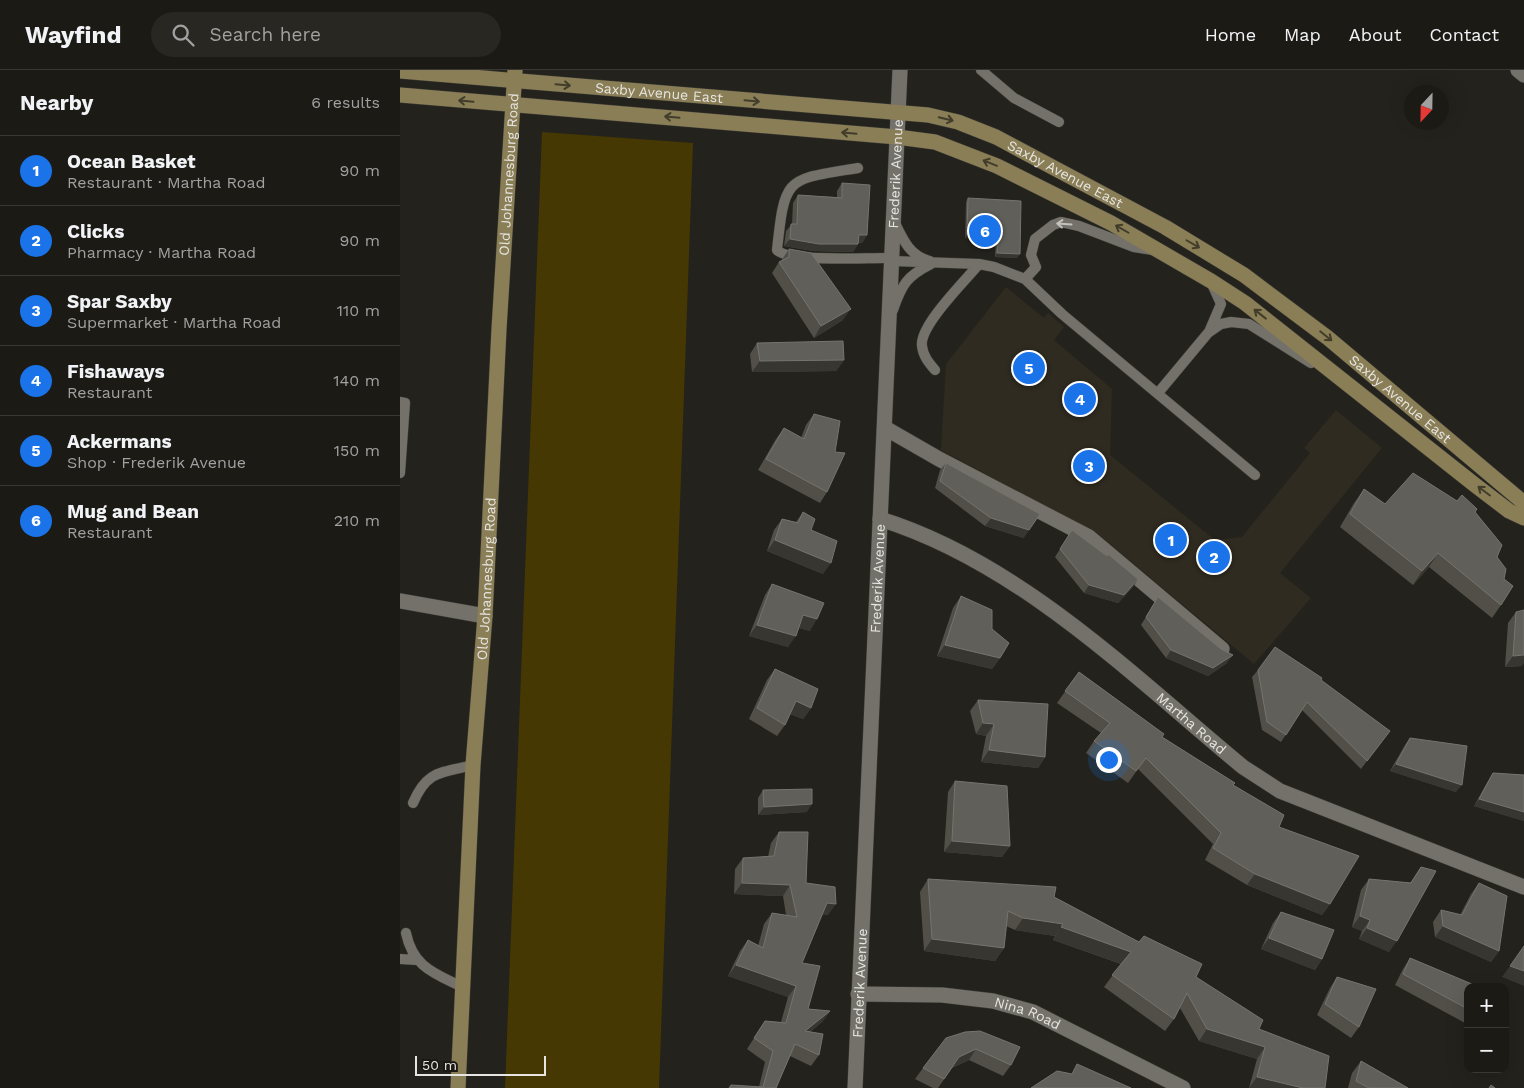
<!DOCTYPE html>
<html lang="en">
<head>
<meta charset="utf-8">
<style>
	:root { --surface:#1b1a15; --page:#282722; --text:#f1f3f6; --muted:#a0a1a0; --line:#393834; --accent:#1a73e8 }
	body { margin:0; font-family:"Work Sans",sans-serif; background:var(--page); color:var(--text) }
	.controls { position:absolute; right:15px; bottom:15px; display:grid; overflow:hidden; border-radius:10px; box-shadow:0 5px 20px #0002 }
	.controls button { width:45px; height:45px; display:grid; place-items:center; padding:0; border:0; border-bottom:1px solid var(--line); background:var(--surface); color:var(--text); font:25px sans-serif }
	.compass { position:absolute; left:1004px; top:15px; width:45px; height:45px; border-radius:50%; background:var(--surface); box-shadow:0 5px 20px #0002; rotate:202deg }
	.scale { position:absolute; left:15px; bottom:12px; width:131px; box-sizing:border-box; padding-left:5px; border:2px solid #e6e5e1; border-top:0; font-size:14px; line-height:18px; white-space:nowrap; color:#e6e5e1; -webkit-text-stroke:4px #1b1913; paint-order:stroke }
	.you { position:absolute; left:708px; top:689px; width:18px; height:18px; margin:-12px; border:4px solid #fff; border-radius:50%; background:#1a73e8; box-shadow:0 0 0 8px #1a73e833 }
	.badge { display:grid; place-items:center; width:32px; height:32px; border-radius:50%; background:var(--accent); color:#fff; font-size:16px; font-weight:700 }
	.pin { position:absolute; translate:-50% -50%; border:2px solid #fff; box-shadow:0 1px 5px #0006 }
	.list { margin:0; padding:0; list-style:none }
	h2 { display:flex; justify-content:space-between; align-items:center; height:65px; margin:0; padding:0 20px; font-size:21px }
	h2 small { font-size:16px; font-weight:400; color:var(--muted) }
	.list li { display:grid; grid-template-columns:32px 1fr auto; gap:15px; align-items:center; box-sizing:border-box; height:70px; padding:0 20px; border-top:1px solid var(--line) }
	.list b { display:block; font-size:19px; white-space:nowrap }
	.list p { margin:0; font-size:16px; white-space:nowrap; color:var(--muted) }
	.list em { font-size:16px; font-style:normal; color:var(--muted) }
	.icon { flex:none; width:28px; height:28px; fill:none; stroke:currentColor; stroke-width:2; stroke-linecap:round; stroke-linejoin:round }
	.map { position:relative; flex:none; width:1124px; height:1018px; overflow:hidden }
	header { display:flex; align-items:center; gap:30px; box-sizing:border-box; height:70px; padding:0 25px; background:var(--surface); border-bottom:1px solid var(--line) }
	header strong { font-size:24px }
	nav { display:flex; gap:28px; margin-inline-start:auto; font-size:18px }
	.search { width:350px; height:45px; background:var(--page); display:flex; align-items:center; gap:12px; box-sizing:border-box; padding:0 18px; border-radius:28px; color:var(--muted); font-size:19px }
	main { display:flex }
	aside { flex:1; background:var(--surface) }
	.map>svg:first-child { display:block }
	.built { fill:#2f2b20 }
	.green { fill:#463802 }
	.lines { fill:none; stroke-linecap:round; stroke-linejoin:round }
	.lane-casing { stroke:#3d3c37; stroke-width:11 }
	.street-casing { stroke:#3d3c37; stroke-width:16 }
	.secondary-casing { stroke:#3d3c37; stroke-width:16 }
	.lane { stroke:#737169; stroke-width:10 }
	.street { stroke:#737169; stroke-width:15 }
	.secondary { stroke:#8a7e56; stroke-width:15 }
	.wall { fill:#514f48 }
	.shaded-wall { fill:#383630 }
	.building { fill:#615f59; stroke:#76746e }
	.oneway { stroke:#423c2a }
	.oneway2 { stroke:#c4c2bd }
	.labels { text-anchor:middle; stroke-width:4; stroke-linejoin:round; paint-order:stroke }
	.street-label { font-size:14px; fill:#e6e5e1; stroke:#1b1913 }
</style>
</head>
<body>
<header>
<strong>Wayfind</strong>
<div class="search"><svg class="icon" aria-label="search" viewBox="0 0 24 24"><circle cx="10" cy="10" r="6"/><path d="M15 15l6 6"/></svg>Search here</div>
<nav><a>Home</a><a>Map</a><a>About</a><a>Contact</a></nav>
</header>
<main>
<aside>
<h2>Nearby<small>6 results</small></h2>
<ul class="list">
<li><span class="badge">1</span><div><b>Ocean Basket</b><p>Restaurant · Martha Road</p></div><em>90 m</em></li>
<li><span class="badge">2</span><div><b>Clicks</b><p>Pharmacy · Martha Road</p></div><em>90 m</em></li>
<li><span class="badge">3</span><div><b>Spar Saxby</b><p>Supermarket · Martha Road</p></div><em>110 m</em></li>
<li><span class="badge">4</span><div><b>Fishaways</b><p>Restaurant</p></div><em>140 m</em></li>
<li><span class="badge">5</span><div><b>Ackermans</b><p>Shop · Frederik Avenue</p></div><em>150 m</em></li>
<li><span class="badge">6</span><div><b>Mug and Bean</b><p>Restaurant</p></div><em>210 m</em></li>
</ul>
</aside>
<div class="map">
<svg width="1124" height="1018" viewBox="0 0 1124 1018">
	<rect width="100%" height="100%" fill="#24221c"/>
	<path class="built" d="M606,217L644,248L648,243L664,257L654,270L712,319L710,385L815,470L842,467L910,383L904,378L936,340L982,378L880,503L911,528L854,594L699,465L541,380L546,294Z"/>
	<path class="green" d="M142,62L293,73L259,1018H105Z"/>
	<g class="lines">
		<defs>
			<path id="lane" d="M581,0L614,28L659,52
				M458,98C386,110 385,105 377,180C388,193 472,187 492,188
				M495,153C503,170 510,186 530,191
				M492,191L579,194L594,197L625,209L662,244L855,405
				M625,209L636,197L631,185L635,169L653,155L661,152L679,156L734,177L753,180
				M493,240C502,214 507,206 531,194
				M809,262L821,234L812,214
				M535,300C529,293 523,286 522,276C519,256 565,211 579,194
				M758,323L808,263L821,254L831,252L849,254L911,293
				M0,332L5,333L0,403
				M13,733C27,700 41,703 73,695
				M6,863C13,897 34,903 62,917
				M0,889L17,890"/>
			<g id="street">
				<path d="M1118,0L1124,5"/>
				<path d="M485,358L539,389L689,467L822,579"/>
				<path id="s1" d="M480,449C619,492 733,606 843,697L880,721L1124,817"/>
				<path d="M0,531L85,546"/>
				<path id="s2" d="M458,924L542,925L593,931L633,942L783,1018"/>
				<path id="s3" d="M455,1018L500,0"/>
			</g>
			<g id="secondary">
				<path id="s4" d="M0,1L528,45L558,52L596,67L765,157L844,205L928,268L1124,433"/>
				<path d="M0,25L497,67L535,72L597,96L711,153L811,211L845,233L1075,415L1109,441L1124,448"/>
				<path id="s5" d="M58,1018L73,695L85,546L99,259L115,0"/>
			</g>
		</defs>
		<use href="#lane" class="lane-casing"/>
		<use href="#street" class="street-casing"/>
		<use href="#secondary" class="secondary-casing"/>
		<use href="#lane" class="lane"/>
		<use href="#street" class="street"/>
		<use href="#secondary" class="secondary"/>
	</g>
	<path class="wall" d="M442,113L467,165L462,173H458V174L453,182L413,181L384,176L386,161L392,154L393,133L398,125L437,127V121Z
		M568,128L617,188L595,187L596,169L565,168L566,132Z
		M389,179L443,250L414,268L372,203L379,192L381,191Z
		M357,273L444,290L436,301L352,302L350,284Z
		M414,344L427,422L420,433L358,400L376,369L384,358L401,368L406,355Z
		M546,393L624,468L585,456L535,418L540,400Z
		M964,419L985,434L1057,431L1075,442L1097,487L1104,509L1101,535L1092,548L1029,497L1013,515L940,457L954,433Z
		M403,442L411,460L423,504L367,481L374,460L382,449L396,452Z
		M672,460L733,517L718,533L684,523L655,487Z
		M372,514L410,561L399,558L388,577L349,566L365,525Z
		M561,526L592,559L600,588L592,599L537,586L553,538Z
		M758,527L827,593L808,606L766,588L741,555Z
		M1116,542L1122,596L1105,597L1108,553Z
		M375,599L411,638L403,649L390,644L385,655L377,666L349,649L367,610Z
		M858,600L921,610L984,668L961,699L902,640L881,672L862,660L852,607Z
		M679,602L762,667L833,715L879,757L930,834L922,845L847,815L805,790L813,774L738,699L728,713L686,683L694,671L701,663L657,633Z
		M578,630L645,687L638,698L581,692L586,666L576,664L570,641Z
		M1010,668L1056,722L990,701L1005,675Z
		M1093,703L1124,751L1074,736L1088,711Z
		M555,711L610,776L602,787L544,782L548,722Z
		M363,720L407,742L358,745V728Z
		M379,762L406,813L428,845L422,844L402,893L408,939L430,941L422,952L410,962L419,985L411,996L390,986L376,1018L359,1017L365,992L347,979L365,951L381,952L388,927L328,906L340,881L348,870L358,876L364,854L372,843L386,845L383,826L334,824L335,799L343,788L368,787L371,773Z
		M1021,797L989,882L959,869L962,861L952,857L961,820L969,809L1010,813Z
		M528,809L654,827L796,907L859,959L925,1018H849L857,989L799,971L780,938L774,949L765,961L704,917L721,894L653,870L655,866L615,860L606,856L604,878L595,891L524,881L520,822Z
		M1079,813L1099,881L1091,892L1035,867L1033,852L1041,840L1060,845L1071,824Z
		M881,842L922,889L915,900L861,879L873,853Z
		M1010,888L1068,917V949L1065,953L995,915L1003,899Z
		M937,907L959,957L951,968L917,945L930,918Z
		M565,962L611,995L603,1006L569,990L552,998L538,1018H533L515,1009L523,998Z
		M961,991L1008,1018H948L952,1003Z"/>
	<path class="shaded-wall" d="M567,164L599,165L596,169L565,168Z
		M459,165H467L462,173L453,172Z
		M390,169L458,174L453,182L413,181L384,176Z
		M597,183L620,184L617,188L595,187Z
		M451,239L443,250L414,268L421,256Z
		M444,290L436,301L352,302L360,291Z
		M591,448L629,460L624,468L585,456Z
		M375,470L431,493L423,504L367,481Z
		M1038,483L1029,497L1013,515L1022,501Z
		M738,509L733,517L718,533L684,523L689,515Z
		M403,545L417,549L410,561L395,557Z
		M357,555L396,566L388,577L349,566Z
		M545,575L600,588L592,599L537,586Z
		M771,580L833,585L827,593L808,606L766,588Z
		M1124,585V593L1122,596L1105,597L1113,586Z
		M396,631L411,638L403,649L388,643Z
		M583,653L594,654L586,666L576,664Z
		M589,680L645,687L638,698L581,692Z
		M996,694L1062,715L1056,722L990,701Z
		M1079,729L1124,742V751L1074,736Z
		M412,734L407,742L358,745L364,737Z
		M552,771L610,776L602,787L544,782Z
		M855,804L930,834L922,845L847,815Z
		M342,813L390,815L383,826L334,824Z
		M427,833L436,834L428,845L419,844Z
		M960,846L970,850L962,861L952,857Z
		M623,848L663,854L655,866L615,860Z
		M1043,856L1099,881L1091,892L1035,867Z
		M661,857L731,882L722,894L653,870Z
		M967,858L997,871L989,882L959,869Z
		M869,868L922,889L915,900L861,879Z
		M532,869L604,878L595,891L524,881Z
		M336,895L396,916L388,927L328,906Z
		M1110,896L1124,901V916L1102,907Z
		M430,941L422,952L397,972L405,961Z
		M807,959L865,977L857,989L799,971Z
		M576,979L569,990L551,998L559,987Z
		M857,1007L903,1018H849Z"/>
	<path class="building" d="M442,113L470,115L467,165H459L458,174H419L390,169L391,154H397L398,125L442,128Z
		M568,128L621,131L620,184L597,183L599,165L567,164Z
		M389,179L411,183L451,239L421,256L379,192L389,187Z
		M443,271L444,290L360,291L357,273Z
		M414,344L440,351L435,382L445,383L427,422L366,389L384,358L404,369Z
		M546,393L640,444L629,460L591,448L540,411Z
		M1013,403L1057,431L1062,425L1077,439L1075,442L1102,475L1097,487L1106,499L1104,509L1113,516L1101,535L1038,483L1022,501L950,444L964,419L985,434Z
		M403,442L415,449L411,460L437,471L431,493L375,470L382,449L398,453Z
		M672,460L707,486L708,484L738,509L724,525L689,515L660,479Z
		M372,514L424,533L417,549L403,545L396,566L357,555Z
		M561,526L592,540V559L609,573L600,588L545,575Z
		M758,527L821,579L833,585L813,598L771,580L746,547Z
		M1124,540V585L1113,586L1116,542Z
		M875,577L922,608L921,610L990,661L967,691L907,632L886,665L867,652L858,600Z
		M375,599L418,619L411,638L396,631L385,655L357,638Z
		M679,602L764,664L762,667L835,713L833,715L884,745L879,757L959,786L930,834L855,804L813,778L821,763L746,688L736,701L694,671L710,653L665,621Z
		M578,630L648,634L645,687L589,680L594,654L583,653Z
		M1010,668L1067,676L1062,715L996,694Z
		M1093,703L1124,705V742L1079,729Z
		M555,711L607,716L610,776L552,771Z
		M412,719V734L364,737L363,720Z
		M379,762H408L406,813L435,817L436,834L427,833L402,893L420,896L408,939L430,941L405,961L423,964L419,985L395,974L376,1018H329L331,1015L363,1017L373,981L354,968L365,951L386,953L396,916L336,895L348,870L363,878L372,843L397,847L390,815L342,813L343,788L374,786Z
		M1021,797L1036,801L997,871L967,858L970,850L960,846L969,809L1011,813Z
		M528,809L656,817L654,827L739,872L744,866L802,894L796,907L863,950L859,959L929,986L925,1018H903L857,1007L865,977L807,959L787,923L774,949L712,905L731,882L661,857L663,854L623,848L608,841L604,878L532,869Z
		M1079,813L1107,826L1099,881L1043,856L1041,840L1062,845Z
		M881,842L934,860L922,889L869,868Z
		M1124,876V901L1110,896Z
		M1010,888L1079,917H1068V939L1003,904Z
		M937,907L976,919L959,957L925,934Z
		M580,961L620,977L611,995L576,979L559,987L544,1009L523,998L546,968L565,962Z
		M961,991L1008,1018H969L956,1011Z
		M677,994L731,1018H631L657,1001L672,1004Z
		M1091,1015L1095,1018H1089Z"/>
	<defs><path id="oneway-shaft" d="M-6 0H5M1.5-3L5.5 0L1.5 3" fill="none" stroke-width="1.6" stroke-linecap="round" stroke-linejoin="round" transform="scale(1.25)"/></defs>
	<g class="oneway">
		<use href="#oneway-shaft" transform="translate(163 15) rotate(5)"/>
		<use href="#oneway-shaft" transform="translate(66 31) rotate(-175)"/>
		<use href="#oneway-shaft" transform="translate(352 31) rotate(5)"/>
		<use href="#oneway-shaft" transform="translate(272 47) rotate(-175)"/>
		<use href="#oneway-shaft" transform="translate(546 49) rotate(13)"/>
		<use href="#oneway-shaft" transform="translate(449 63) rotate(-175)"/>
		<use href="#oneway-shaft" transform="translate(590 93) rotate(-158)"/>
		<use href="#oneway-shaft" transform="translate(722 159) rotate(-150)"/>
		<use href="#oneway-shaft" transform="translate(793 174) rotate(30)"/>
		<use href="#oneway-shaft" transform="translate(860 244) rotate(-142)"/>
		<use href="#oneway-shaft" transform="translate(926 266) rotate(39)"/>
		<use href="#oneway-shaft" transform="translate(1084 421) rotate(-143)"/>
	</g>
	<use class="oneway2" href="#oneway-shaft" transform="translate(664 154) rotate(-176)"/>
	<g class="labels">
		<g class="street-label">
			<text dy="5" stroke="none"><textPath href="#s4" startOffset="260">Saxby Avenue East</textPath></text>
			<text dy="5" stroke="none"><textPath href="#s3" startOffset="915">Frederik Avenue</textPath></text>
			<text dy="5" stroke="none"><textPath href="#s4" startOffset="680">Saxby Avenue East</textPath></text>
			<text dy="5" stroke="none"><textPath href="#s5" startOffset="915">Old Johannesburg Road</textPath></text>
			<text dy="5" stroke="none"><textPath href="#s4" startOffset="1085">Saxby Avenue East</textPath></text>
			<text dy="5" stroke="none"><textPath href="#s5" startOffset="510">Old Johannesburg Road</textPath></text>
			<text dy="5" stroke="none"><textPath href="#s3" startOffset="510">Frederik Avenue</textPath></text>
			<text dy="5" stroke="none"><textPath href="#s1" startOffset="375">Martha Road</textPath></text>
			<text dy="5" stroke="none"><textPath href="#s3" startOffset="105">Frederik Avenue</textPath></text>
			<text dy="5" stroke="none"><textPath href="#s2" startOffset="172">Nina Road</textPath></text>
		</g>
	</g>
</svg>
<div class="controls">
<button>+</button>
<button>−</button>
</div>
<svg class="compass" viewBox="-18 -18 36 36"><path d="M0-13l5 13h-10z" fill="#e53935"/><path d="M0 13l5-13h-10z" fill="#a0a1a0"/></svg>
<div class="scale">50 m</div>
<div class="you"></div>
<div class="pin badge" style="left:771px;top:470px">1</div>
<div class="pin badge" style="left:814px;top:487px">2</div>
<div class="pin badge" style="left:689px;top:396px">3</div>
<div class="pin badge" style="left:680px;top:329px">4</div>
<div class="pin badge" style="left:629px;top:298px">5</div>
<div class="pin badge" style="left:585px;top:161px">6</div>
</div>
</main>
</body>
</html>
